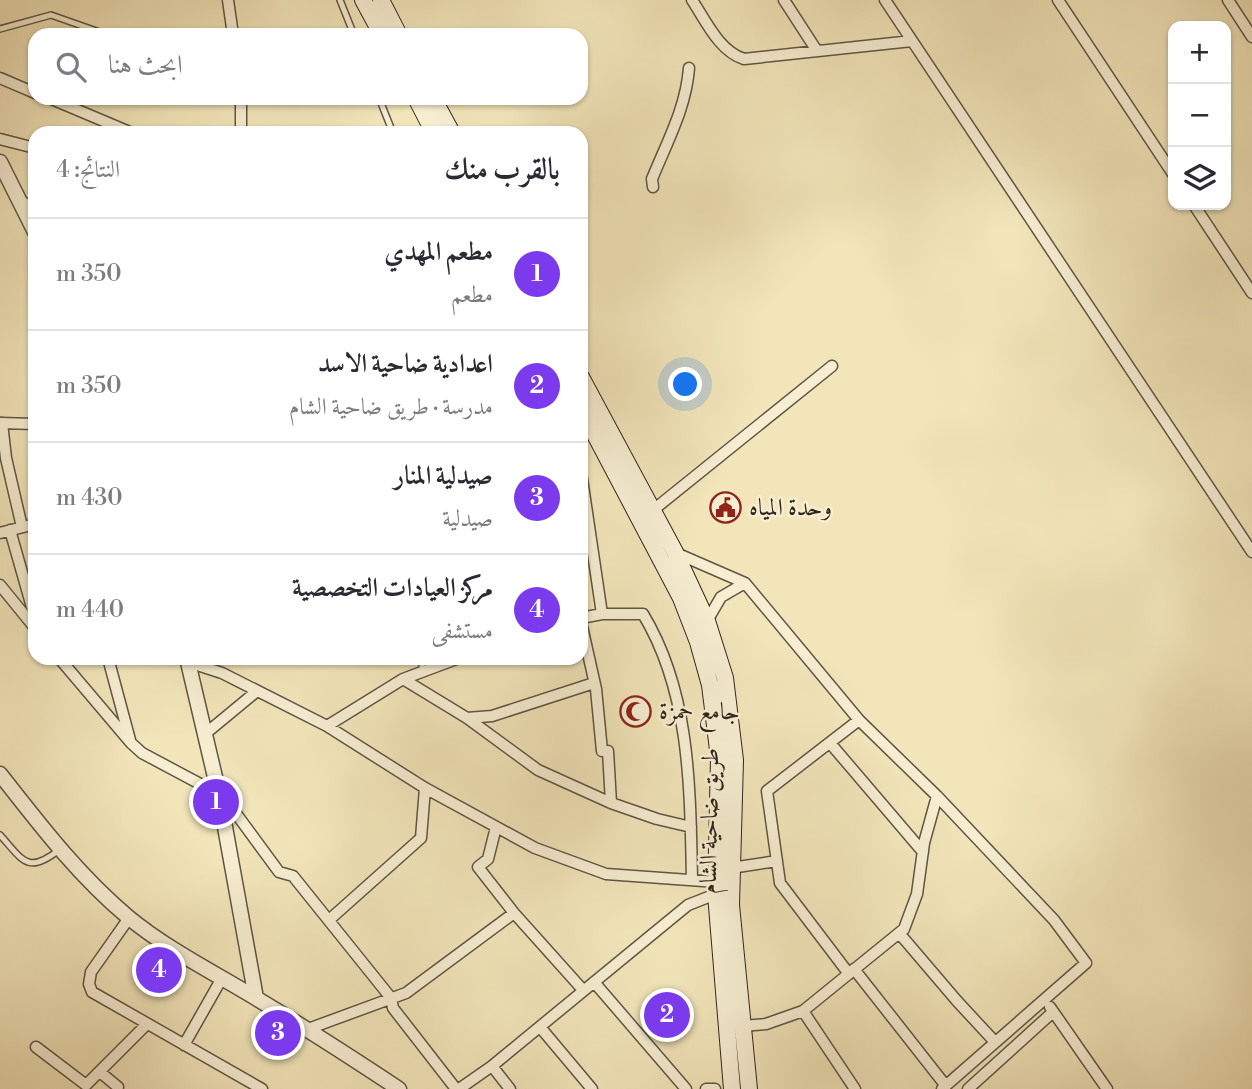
<!DOCTYPE html>
<html lang="ar">
<head>
<meta charset="utf-8">
<style>
	:root { --surface:#fff; --page:#f7f7f7; --text:#2b2b33; --muted:#7c7c81; --line:#e1e1e2; --accent:#7c3aed }
	body { margin:0; font-family:"Libre Bodoni",Amiri,serif; background:var(--page); color:var(--text); direction:rtl }
	.controls { position:absolute; right:21px; top:21px; display:grid; overflow:hidden; border-radius:14px; box-shadow:0 2px 5px #0004 }
	.controls button { width:63px; height:63px; display:grid; place-items:center; padding:0; border:0; border-bottom:2px solid var(--line); background:var(--surface); color:var(--text); font:35px sans-serif }
	.you { position:absolute; left:686px; top:385px; width:24px; height:24px; margin:-18px; border:5px solid #fff; border-radius:50%; background:#1a73e8; box-shadow:0 0 0 10px #1a73e833 }
	.badge { display:grid; place-items:center; width:46px; height:46px; border-radius:50%; background:var(--accent); color:#fff; font-size:23px; font-weight:700 }
	.pin { position:absolute; translate:-50% -50%; border:4px solid #fff; box-shadow:0 2px 7px #0006 }
	.list { margin:0; padding:0; list-style:none }
	h2 { display:flex; justify-content:space-between; align-items:center; height:91px; margin:0; padding:0 28px; font-size:30px }
	h2 small { font-size:23px; font-weight:400; color:var(--muted) }
	.list li { display:grid; grid-template-columns:46px 1fr auto; gap:21px; align-items:center; box-sizing:border-box; height:112px; padding:0 28px; border-top:2px solid var(--line) }
	.list b { display:block; font-size:26px; white-space:nowrap }
	.list p { margin:0; font-size:23px; white-space:nowrap; color:var(--muted) }
	.list em { font-size:23px; font-style:normal; color:var(--muted) }
	.icon { flex:none; width:38px; height:38px; fill:none; stroke:currentColor; stroke-width:2; stroke-linecap:round; stroke-linejoin:round }
	.map { position:relative; flex:none; width:1252px; height:1089px; overflow:hidden; direction:ltr }
	.search { position:absolute; background:var(--surface); box-shadow:0 2px 5px #0004; left:28px; top:28px; width:560px; height:77px; display:flex; align-items:center; gap:18px; box-sizing:border-box; padding:0 24px; border-radius:21px; color:var(--muted); font-size:26px }
	.panel { position:absolute; background:var(--surface); box-shadow:0 2px 5px #0004; left:28px; top:126px; width:560px; height:539px; border-radius:21px; direction:rtl }
	.map>svg:first-child { display:block }
	.lines { fill:none; stroke-linecap:round; stroke-linejoin:round }
	.service-casing { stroke:#5e5644; stroke-width:8 }
	.minor-casing { stroke:#5e5644; stroke-width:13 }
	.tertiary-casing { stroke:#5e5644; stroke-width:17 }
	.secondary-casing { stroke:#2d261c; stroke-width:18 }
	.service { stroke:#f7eed2; stroke-width:5 }
	.minor { stroke:#f7eed2; stroke-width:10 }
	.tertiary { stroke:#f7eed2; stroke-width:14 }
	.secondary { stroke:#f7eed2; stroke-width:16 }
	.labels { text-anchor:middle; stroke-width:5; stroke-linejoin:round; paint-order:stroke }
	.poi-label { font-size:24px; fill:#2d261c; stroke:#f7eed2; text-anchor:start }
	.street-label { font-size:24px; fill:#2d261c; stroke:#f7eed2 }
</style>
</head>
<body>
<div class="map">
<svg width="1252" height="1089" viewBox="0 0 1252 1089">
	<rect width="100%" height="100%" fill="#f2e5ba"/>
	<filter id="stains"><feTurbulence type="fractalNoise" baseFrequency=".00286" numOctaves="4"/><feColorMatrix values="0 0 0 0 .2 0 0 0 0 .09 0 0 0 0 .02 0 0 0 .5 -.17"/></filter>
	<radialGradient id="worn" r=".72"><stop offset=".6" stop-color="#630" stop-opacity="0"/><stop offset="1" stop-color="#630" stop-opacity=".3"/></radialGradient>
	<g class="lines">
		<defs>
			<path id="service" d="M340,0L354,35
				M0,29L51,15L108,35
				M379,98L393,133
				M421,658L423,672
				M0,835C23,860 27,875 59,850"/>
			<path id="minor" d="M228,0L233,35
				M692,0C706,21 719,51 744,59L912,41
				M784,0L817,51
				M885,0L1252,552
				M1058,0L1173,174
				M1228,0L1252,37
				M0,78L35,93
				M49,98L132,133
				M241,98V133
				M0,139L35,148
				M653,187L652,179C667,142 686,108 689,68
				M21,202L35,207
				M1194,205L1252,293
				M0,423L35,424
				M2,423L6,458L22,527
				M581,472L602,614
				M652,511L832,366
				M10,530L35,618
				M0,533L35,524
				M676,553L745,583L859,720L937,796L1054,920L1086,963L942,1089
				M0,585L35,628
				M581,618L602,614H643C691,693 690,790 692,880
				M707,621L721,597L745,583
				M581,622L596,689L602,751H608L611,803L657,819L691,827
				M59,658L131,743L142,753L219,794L232,808L279,872L293,876L391,998L393,1008L456,1089
				M108,658L130,740
				M188,662L222,673L327,726L425,788L535,848L606,874L717,882
				M403,679L467,718L538,770L611,803
				M467,718L492,716L594,683
				M327,726L403,679L459,658
				M205,734L257,691
				M830,743L923,852
				M496,827L488,859L478,867L514,913L583,990
				M731,868L777,861
				M129,918L91,972L89,984L92,992L262,1089
				M329,920L421,838L425,788
				M899,933L957,1001L995,1042
				M854,969L946,1086
				M849,974L780,883L767,791L859,720
				M594,982L686,1089
				M1050,1007L1107,1089
				M803,1011L855,1089
				M742,1026L766,1024L803,1011L904,929L917,894L924,843L937,796
				M540,1027L592,1089
				M308,1029L406,993L514,913
				M184,1045L222,978
				M36,1047L86,1085L147,1024
				M492,1066L510,1089
				M100,1072L118,1087
				M459,1089L492,1066L688,905L716,894
				M706,1089H715
				M968,1089L1053,1012"/>
			<path id="tertiary" d="M0,162L35,232
				M187,658L219,794L256,998
				M0,774C40,825 78,875 128,917C168,950 215,973 259,1000C306,1028 352,1058 399,1089"/>
			<path id="secondary" d="M363,0L382,35
				M381,0L399,35
				M416,98L434,133
				M433,98L452,133
				M581,377L675,552L707,621L725,678L735,760L731,905L749,1089
				M581,408L681,598L698,642L710,685L719,758L716,894L732,1089"/>
		</defs>
		<use href="#service" class="service-casing"/>
		<use href="#minor" class="minor-casing"/>
		<use href="#tertiary" class="tertiary-casing"/>
		<use href="#secondary" class="secondary-casing"/>
		<use href="#service" class="service"/>
		<use href="#minor" class="minor"/>
		<use href="#tertiary" class="tertiary"/>
		<use href="#secondary" class="secondary"/>
	</g>
	<defs>
		<symbol id="civic-ring" viewBox="-11 -11 22 22"><circle r="9.5" fill="#f7eed2" stroke="#8f2418" stroke-width="1.5"/><path d="M-.6-6.5H3V-4.5H.6V-3L4-1V1h2V6H-6V1h2V-1L-.6-3ZM-1.2 2.5V6h2.4V2.5Z" fill="#8f2418"/></symbol>
		<symbol id="mosque-ring" viewBox="-11 -11 22 22"><circle r="9.5" fill="#f7eed2" stroke="#8f2418" stroke-width="1.5"/><path d="M3.5-4.9A6 6 0 1 0 3.5 4.9A5 5 0 1 1 3.5-4.9Z" fill="#8f2418"/></symbol>
	</defs>
	<g fill-rule="evenodd">
		<use href="#civic-ring" x="708" y="490" width="35" height="35"/>
		<use href="#mosque-ring" x="618" y="694" width="35" height="35"/>
	</g>
	<g class="labels">
		<g class="poi-label">
			<text x="749" y="515">وحدة المياه</text>
			<text x="659" y="719">جامع حمزة</text>
		</g>
		<g class="street-label">
			<text transform="translate(709 821) rotate(-89)" y="8">طريق ضاحية الشام</text>
		</g>
	</g>
	<rect width="100%" height="100%" filter="url(#stains)"/>
	<rect width="100%" height="100%" fill="url(#worn)"/>
</svg>
<div class="controls">
<button>+</button>
<button>−</button>
<button><svg class="icon" aria-label="layers" viewBox="0 0 24 24"><path d="M12 4l9 5-9 5-9-5zM3 14l9 5 9-5"/></svg></button>
</div>
<div class="you"></div>
<div class="pin badge" style="left:216px;top:802px">1</div>
<div class="pin badge" style="left:667px;top:1015px">2</div>
<div class="pin badge" style="left:278px;top:1033px">3</div>
<div class="pin badge" style="left:159px;top:970px">4</div>
<div class="search"><svg class="icon" aria-label="search" viewBox="0 0 24 24"><circle cx="10" cy="10" r="6"/><path d="M15 15l6 6"/></svg>ابحث هنا</div>
<section class="panel">
<h2>بالقرب منك<small>النتائج: 4</small></h2>
<ul class="list">
<li><span class="badge">1</span><div><b>مطعم المهدي</b><p>مطعم</p></div><em>350 m</em></li>
<li><span class="badge">2</span><div><b>اعدادية ضاحية الاسد</b><p>مدرسة · طريق ضاحية الشام</p></div><em>350 m</em></li>
<li><span class="badge">3</span><div><b>صيدلية المنار</b><p>صيدلية</p></div><em>430 m</em></li>
<li><span class="badge">4</span><div><b>مركز العيادات التخصصية</b><p>مستشفى</p></div><em>440 m</em></li>
</ul>
</section>
</div>
</body>
</html>
